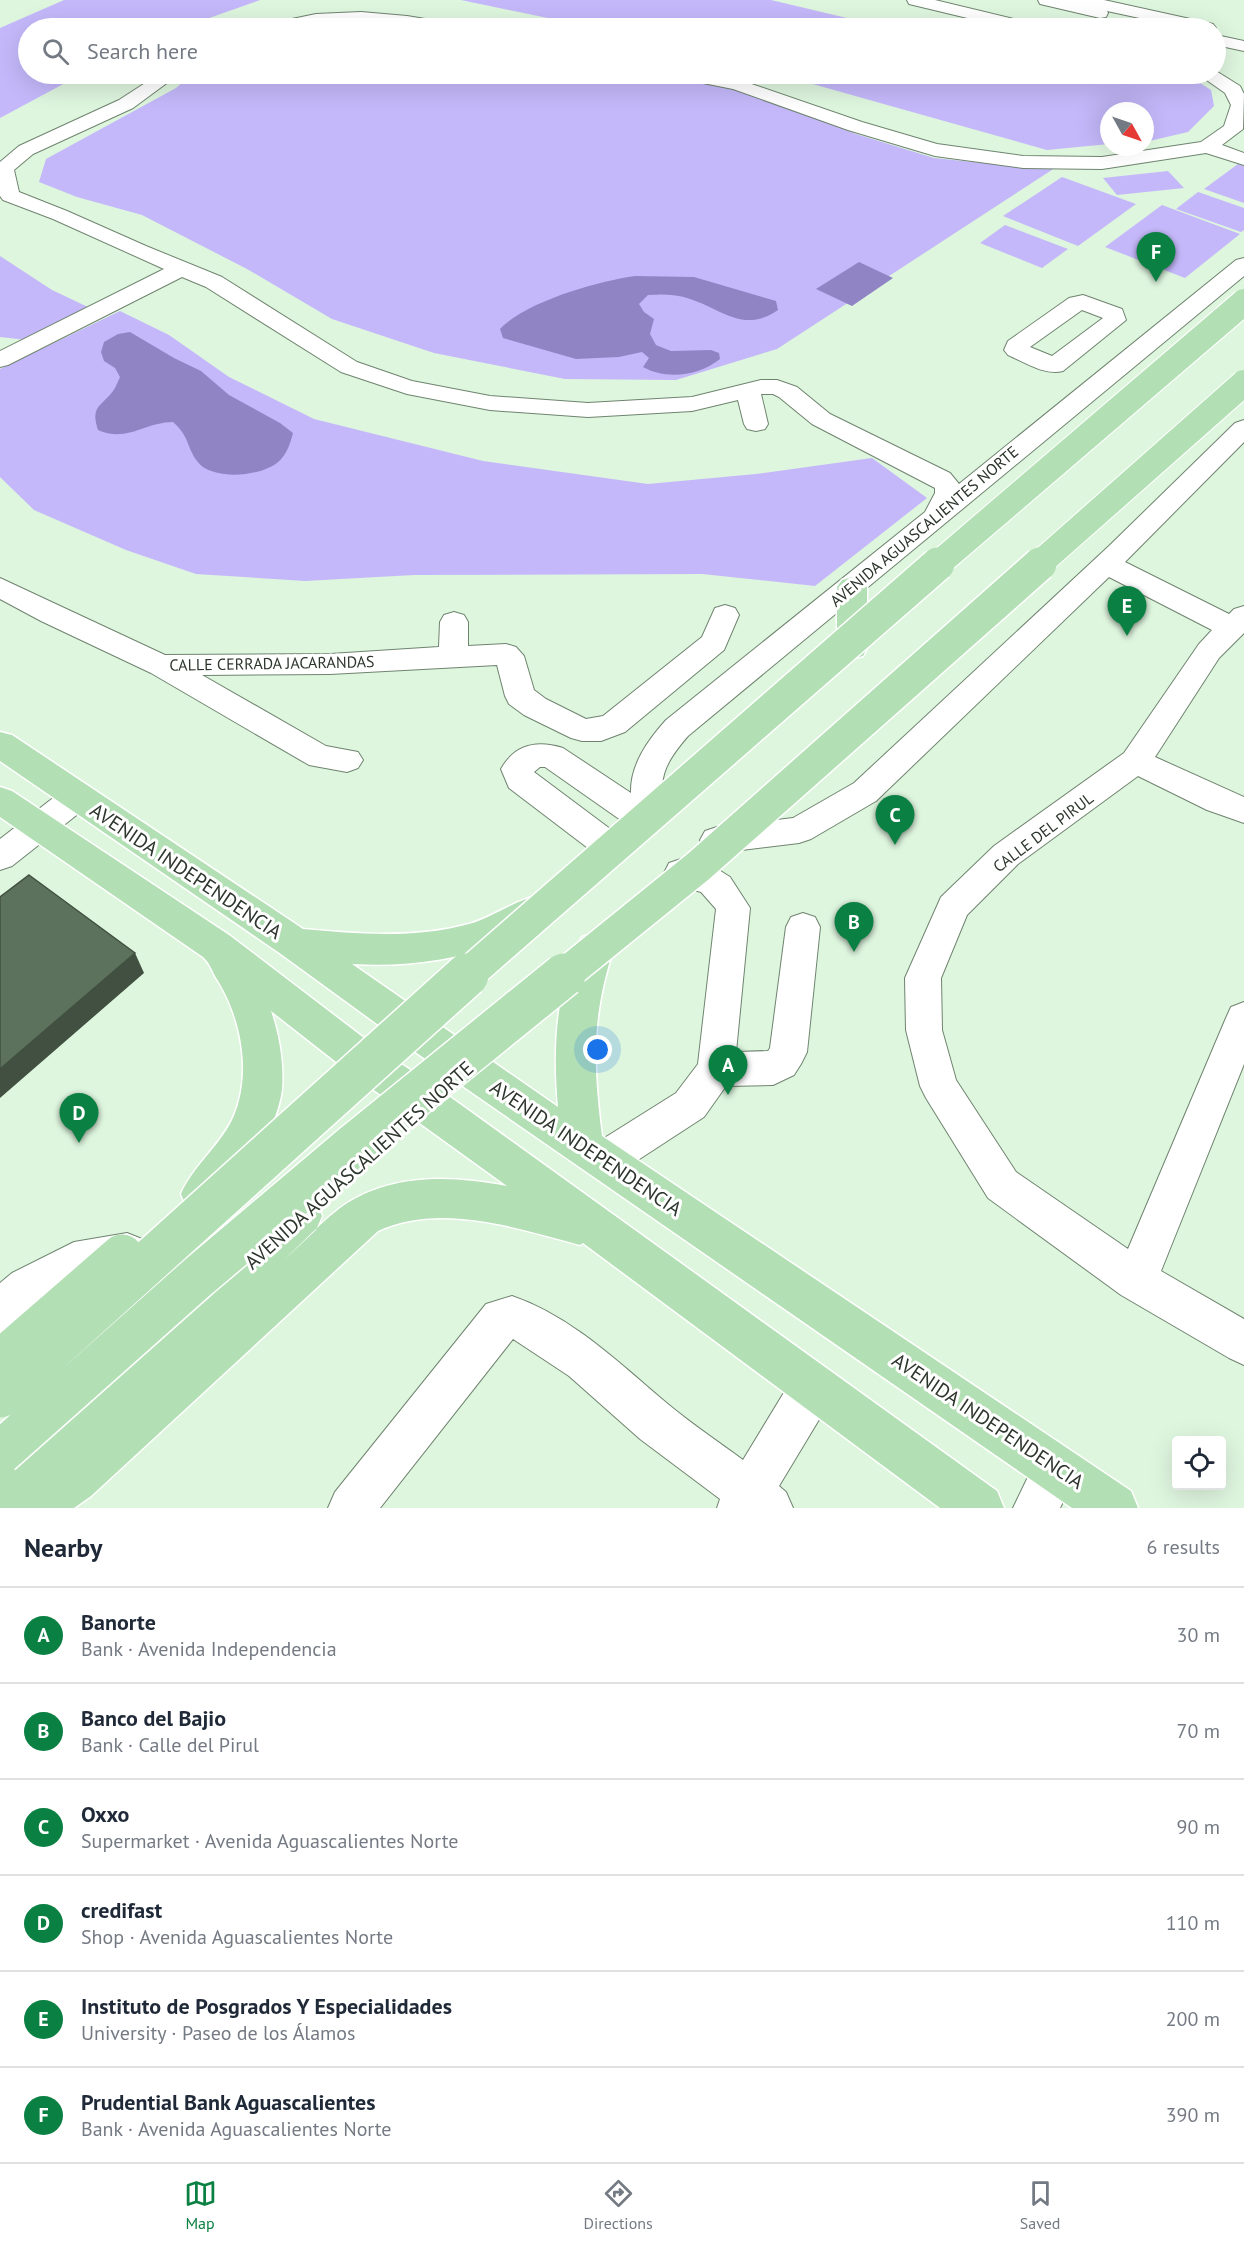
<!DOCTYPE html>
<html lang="en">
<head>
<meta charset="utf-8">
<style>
	:root { --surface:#fff; --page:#f2f2f3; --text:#1f2937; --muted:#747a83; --line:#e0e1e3; --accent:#0b8043 }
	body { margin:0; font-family:"PT Sans",sans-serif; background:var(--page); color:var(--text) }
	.controls { position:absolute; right:18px; bottom:18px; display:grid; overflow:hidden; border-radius:6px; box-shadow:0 6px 24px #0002 }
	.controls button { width:54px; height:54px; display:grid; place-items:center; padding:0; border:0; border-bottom:2px solid var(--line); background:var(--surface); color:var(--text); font:30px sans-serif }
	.compass { position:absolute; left:1100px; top:102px; width:54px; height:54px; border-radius:50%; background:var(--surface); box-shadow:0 6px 24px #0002; rotate:130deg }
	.you { position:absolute; left:598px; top:1050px; width:21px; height:21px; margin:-15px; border:4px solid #fff; border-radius:50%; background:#1a73e8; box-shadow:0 0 0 9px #1a73e833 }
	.badge { display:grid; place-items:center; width:39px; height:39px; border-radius:50%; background:var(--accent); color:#fff; font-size:20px; font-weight:700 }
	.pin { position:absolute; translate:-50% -50px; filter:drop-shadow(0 2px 3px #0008) }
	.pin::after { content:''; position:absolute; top:32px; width:21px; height:18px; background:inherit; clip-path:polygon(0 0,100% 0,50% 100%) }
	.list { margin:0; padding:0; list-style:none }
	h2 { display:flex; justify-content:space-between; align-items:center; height:78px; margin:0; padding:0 24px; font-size:26px }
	h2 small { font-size:20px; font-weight:400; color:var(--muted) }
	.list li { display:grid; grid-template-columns:39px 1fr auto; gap:18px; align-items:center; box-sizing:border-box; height:96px; padding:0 24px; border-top:2px solid var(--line) }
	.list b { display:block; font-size:22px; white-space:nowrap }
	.list p { margin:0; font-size:20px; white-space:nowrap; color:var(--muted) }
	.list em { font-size:20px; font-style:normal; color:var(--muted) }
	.icon { flex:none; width:33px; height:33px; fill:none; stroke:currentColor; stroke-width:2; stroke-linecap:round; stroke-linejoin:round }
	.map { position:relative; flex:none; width:1244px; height:1508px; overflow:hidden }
	.search { position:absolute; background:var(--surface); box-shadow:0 6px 24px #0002; left:18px; right:18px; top:18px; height:66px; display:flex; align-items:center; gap:15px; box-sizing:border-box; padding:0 21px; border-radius:33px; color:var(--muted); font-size:22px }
	.sheet { height:654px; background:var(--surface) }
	nav { display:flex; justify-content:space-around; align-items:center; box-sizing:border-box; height:84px; border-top:2px solid var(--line); background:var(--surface); font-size:16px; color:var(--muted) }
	nav a { display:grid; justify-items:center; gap:3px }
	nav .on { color:var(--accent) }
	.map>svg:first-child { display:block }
	.green { fill:#c4b8fa }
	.water { fill:#9084c5 }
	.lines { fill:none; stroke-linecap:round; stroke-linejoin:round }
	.minor-casing { stroke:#6f846f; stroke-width:2 }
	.major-casing { stroke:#fff; stroke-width:3 }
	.minor { fill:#fff; fill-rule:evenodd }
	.major { fill:#b3dfb5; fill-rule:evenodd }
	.major-bridge-far2-casing { stroke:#fff; stroke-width:28; stroke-linecap:butt }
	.major-bridge-far1-casing { stroke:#fff; stroke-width:36; stroke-linecap:butt }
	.major-bridge-casing { stroke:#fff; stroke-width:46; stroke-linecap:butt }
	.major-bridge-far2 { stroke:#b3dfb5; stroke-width:26 }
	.major-bridge-far1 { stroke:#b3dfb5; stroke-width:33 }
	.major-bridge { stroke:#b3dfb5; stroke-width:43 }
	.shaded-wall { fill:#415041 }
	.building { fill:#5d725d; stroke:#415041; stroke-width:1.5 }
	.labels { text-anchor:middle; stroke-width:6; stroke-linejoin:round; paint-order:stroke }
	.street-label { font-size:16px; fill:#2d362d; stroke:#fff }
	.near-street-label { font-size:20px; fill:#2d362d; stroke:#fff }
</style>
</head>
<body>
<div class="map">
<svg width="1244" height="1508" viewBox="0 0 1244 1508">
	<rect width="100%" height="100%" fill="#def5de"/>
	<path class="green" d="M64,0H260L181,28H28V74H82L0,118V28Z
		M461,0H771L889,28H596Z
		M366,19L444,28H292L306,24Z
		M192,74H669L735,85L856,134L934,158L1002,165L1061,164L777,349L676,380L565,379L434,353L332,319L247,269L142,215L77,197L39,182L46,159L176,88Z
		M777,74H1087L1101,77L1105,74H1180L1192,78L1211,90L1214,106L1188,132L1145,142V111H1109V144L1047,150Z
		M1238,164L1244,166V203L1204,189Z
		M1168,171L1184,188L1117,195L1103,178Z
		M1062,177L1136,204L1078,246L1003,216Z
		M1198,192L1244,208V230L1241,232L1176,209Z
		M1162,205L1240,234L1185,278L1105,247Z
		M1005,225L1068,249L1042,268L980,243Z
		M0,256L52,290L90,308L27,340L0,337Z
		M120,311L169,335L229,377L314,419L483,461L648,484L756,474L872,458L927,498L815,586L702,574L414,575L305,581L196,574L126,550L34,510L0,477V369Z"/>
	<path class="water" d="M859,262L893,278L852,306L816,289Z
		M635,276L694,277L776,301L778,310C743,334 722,309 690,299C676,294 662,294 648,295L639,304L644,312L654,319L650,334L656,345L671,351L711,350L719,353L720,359C699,376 666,380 643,367L649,358L642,352L619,357L576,359L503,338L500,329C525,302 598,281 635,276Z
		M130,332L174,358L201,371L229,395L280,423L293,433C291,441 288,451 282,458C268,477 211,482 197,461C186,446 190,437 173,422C145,422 127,443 98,430C90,406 101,407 113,391C116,387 118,381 120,377L115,368L104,361L101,352L104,342L118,334Z"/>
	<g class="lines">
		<defs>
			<path id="minor" d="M907,0H935L1034,24L1037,28H1009L909,4Z
				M1038,0H1104L1213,24L1216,28H1186L1107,11L1108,13L1106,17L1100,18L1040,4Z
				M361,12L407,16L455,24L458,28C425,32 392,23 359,23C328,23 296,31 265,28L268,24L316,14Z
				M1216,35L1244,41V51L1216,45Z
				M1216,71L1240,86L1244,94L1243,129L1222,145L1244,153V165L1206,153L1102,169L1023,168L935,156L848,130L733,89L678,78L675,74H710L737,79L862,122L937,144L1023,156L1102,157L1201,142L1224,126L1231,105L1225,93L1198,74H1216Z
				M159,74H179L133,108L33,154L14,170L19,192L67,211L146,246L222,277L357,362L412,381L490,396L588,403L692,397L761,380H777L797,387L830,414L950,473L959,484L1236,260L1244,258V276L688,736C675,751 659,771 663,792C664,798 670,804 672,809L668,818L660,820L656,828L644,832L632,828L545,767H540L534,772L621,837L626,846L621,855L609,859L597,855L509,788L501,769C515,744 537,740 563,748L631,793C630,765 648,740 666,720L925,512L935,493V488L812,424L779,397L773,394H761L768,424L765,429L756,431L747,429L744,424L738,400L692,411L588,417L490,410L407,394L341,372L206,287L182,277L8,365L0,367V351L164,269L53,219L3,200L0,196V162L19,146L119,100Z
				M1083,295L1122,309L1126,320L1063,371C1045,376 1024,362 1008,355L1004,350L1008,341L1069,298ZM1082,310L1103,318L1052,356L1030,347Z
				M1244,420V442L1125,562L1229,614L1234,609L1244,606V633L1219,658L1155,757L1244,797V823L1207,810L1138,776L1018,864L967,915L941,978L942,1030L956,1080L1016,1172L1128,1249L1226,1018L1231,1007L1244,1002V1064L1161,1271L1244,1319V1365L1229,1358L1121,1295L988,1198L926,1098L920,1086L906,1030L905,978L941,897L994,846L1124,753L1199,644L1212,630L1109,577L876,801L811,839L799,843L717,853L705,849L700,840L705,831L717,827L793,818L854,783L1109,546L1235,423Z
				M0,578L165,655L330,654L439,647L440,622L444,615L454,612L464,615L468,622V646L506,644L516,647L524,656L534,690L546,699L586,719L603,716L702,637L715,608L725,605L735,608L739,615L724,650L625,732L601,741H582L571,738L524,715L509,704L505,696L497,665L330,674L202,675L326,746L358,752L363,760L358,768L347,772L309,765L151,673L41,621L0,599Z
				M77,785L88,788L93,797L88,806L12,866L0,870V839L66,788Z
				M681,859L719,870L730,877L750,908L736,1052L768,1051L770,1048L786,927L791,917L803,913L815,917L820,927L807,1052L801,1064L794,1075L773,1085L726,1086L704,1117L618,1173L604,1178L590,1173L584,1160L590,1147L676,1093L698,1064L716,909L701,892L669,883L664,873L669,863Z
				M127,1233L142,1239L148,1253L142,1267L127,1273L80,1281L42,1303L15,1326L0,1332V1283L12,1273L74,1242Z
				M512,1296C573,1317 620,1364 669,1405C693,1425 719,1442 743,1460L797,1371L813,1365L829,1371L835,1387L829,1403L779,1486L786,1492L793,1508H717L720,1499L640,1439L569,1376L513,1339L380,1508H328L335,1492L486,1304Z
				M1056,1445L1072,1452L1079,1468L1060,1508H1013L1040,1452Z"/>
			<path id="major" d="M852,577L862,580L867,587V648L863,656L852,659L841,656L837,648V587L842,580Z
				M0,732L12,735L303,929C358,934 415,939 469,924C490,918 508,905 529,898L542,903L547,913C539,929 519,936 502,943C453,961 404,967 352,964L558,1107C553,1049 555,990 582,937L595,933L608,937L614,948C591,1017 593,1065 602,1136L1131,1491L1138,1508H1072L454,1080L281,954L0,761Z
				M0,787L12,791L229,935L377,1048L439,1089L997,1491L1004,1508H940L583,1243L580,1245C517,1228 440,1202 378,1231L91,1496L74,1508H0V1455L286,1202L301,1196L316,1202L322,1216L316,1230L283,1261C301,1244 329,1214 349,1202C397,1173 454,1176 507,1186L349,1072L271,1011C279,1035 284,1063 282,1089C278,1125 245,1182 219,1206C214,1210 208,1212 202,1214L187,1208L181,1194C193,1166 220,1146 233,1118C253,1073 241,1015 215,976C211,968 209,962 203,957L0,817Z"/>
		</defs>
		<use href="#minor" class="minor-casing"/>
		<use href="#major" class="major-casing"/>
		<use href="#minor" class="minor"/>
		<use href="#major" class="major"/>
		<defs>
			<path id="major-bridge-far2" d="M937,565L1244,302
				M1038,565L1244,383"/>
			<path id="major-bridge-far1" d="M465,977L938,564
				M562,977L699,866L1040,564"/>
			<path id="major-bridge" d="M0,1362L122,1256
				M0,1396L467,975
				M0,1453L198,1277L353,1146L564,975"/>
		</defs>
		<use href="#major-bridge-far2" class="major-bridge-far2-casing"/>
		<use href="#major-bridge-far1" class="major-bridge-far1-casing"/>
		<use href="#major-bridge" class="major-bridge-casing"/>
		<use href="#major-bridge-far2" class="major-bridge-far2"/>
		<use href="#major-bridge-far1" class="major-bridge-far1"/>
		<use href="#major-bridge" class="major-bridge"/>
	</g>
	<path class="shaded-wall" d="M135,953L144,973L0,1098V1069Z"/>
	<path class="building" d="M29,875L135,953L0,1069V897Z"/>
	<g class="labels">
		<g class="street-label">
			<text transform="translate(924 526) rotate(-40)" y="6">AVENIDA AGUASCALIENTES NORTE</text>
			<text transform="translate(272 663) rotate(-1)" y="6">CALLE CERRADA JACARANDAS</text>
			<text transform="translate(1043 832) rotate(-37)" y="6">CALLE DEL PIRUL</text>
		</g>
		<g class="near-street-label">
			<text transform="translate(186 871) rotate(34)" y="7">AVENIDA INDEPENDENCIA</text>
			<text transform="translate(586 1148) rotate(34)" y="7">AVENIDA INDEPENDENCIA</text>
			<text transform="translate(359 1165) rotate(-42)" y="7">AVENIDA AGUASCALIENTES NORTE</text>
			<text transform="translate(988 1421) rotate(34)" y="7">AVENIDA INDEPENDENCIA</text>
		</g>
	</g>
</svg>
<div class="controls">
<button><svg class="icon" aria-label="locate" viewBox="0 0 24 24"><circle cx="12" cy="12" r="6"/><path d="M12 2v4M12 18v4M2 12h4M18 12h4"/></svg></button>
</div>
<svg class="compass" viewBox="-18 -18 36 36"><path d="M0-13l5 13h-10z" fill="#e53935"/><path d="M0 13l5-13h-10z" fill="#747a83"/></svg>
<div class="you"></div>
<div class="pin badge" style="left:728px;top:1095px">A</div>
<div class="pin badge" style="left:854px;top:952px">B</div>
<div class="pin badge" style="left:895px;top:845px">C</div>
<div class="pin badge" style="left:79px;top:1143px">D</div>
<div class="pin badge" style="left:1127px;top:636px">E</div>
<div class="pin badge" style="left:1156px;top:282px">F</div>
<div class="search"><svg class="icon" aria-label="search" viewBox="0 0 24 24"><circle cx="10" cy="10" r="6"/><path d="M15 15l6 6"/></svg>Search here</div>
</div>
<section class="sheet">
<h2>Nearby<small>6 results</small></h2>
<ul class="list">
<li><span class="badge">A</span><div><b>Banorte</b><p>Bank · Avenida Independencia</p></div><em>30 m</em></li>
<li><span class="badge">B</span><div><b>Banco del Bajio</b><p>Bank · Calle del Pirul</p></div><em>70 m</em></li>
<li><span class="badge">C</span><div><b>Oxxo</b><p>Supermarket · Avenida Aguascalientes Norte</p></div><em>90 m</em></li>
<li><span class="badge">D</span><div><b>credifast</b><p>Shop · Avenida Aguascalientes Norte</p></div><em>110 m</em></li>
<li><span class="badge">E</span><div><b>Instituto de Posgrados Y Especialidades</b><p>University · Paseo de los Álamos</p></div><em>200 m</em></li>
<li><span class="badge">F</span><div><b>Prudential Bank Aguascalientes</b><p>Bank · Avenida Aguascalientes Norte</p></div><em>390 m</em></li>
</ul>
</section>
<nav>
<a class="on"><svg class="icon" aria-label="map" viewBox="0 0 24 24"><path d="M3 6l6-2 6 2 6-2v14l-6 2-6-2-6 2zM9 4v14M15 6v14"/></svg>Map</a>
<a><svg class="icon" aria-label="directions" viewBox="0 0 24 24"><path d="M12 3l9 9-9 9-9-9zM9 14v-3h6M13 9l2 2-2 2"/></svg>Directions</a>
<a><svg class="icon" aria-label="saved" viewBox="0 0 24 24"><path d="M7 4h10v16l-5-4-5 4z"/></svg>Saved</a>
</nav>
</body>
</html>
